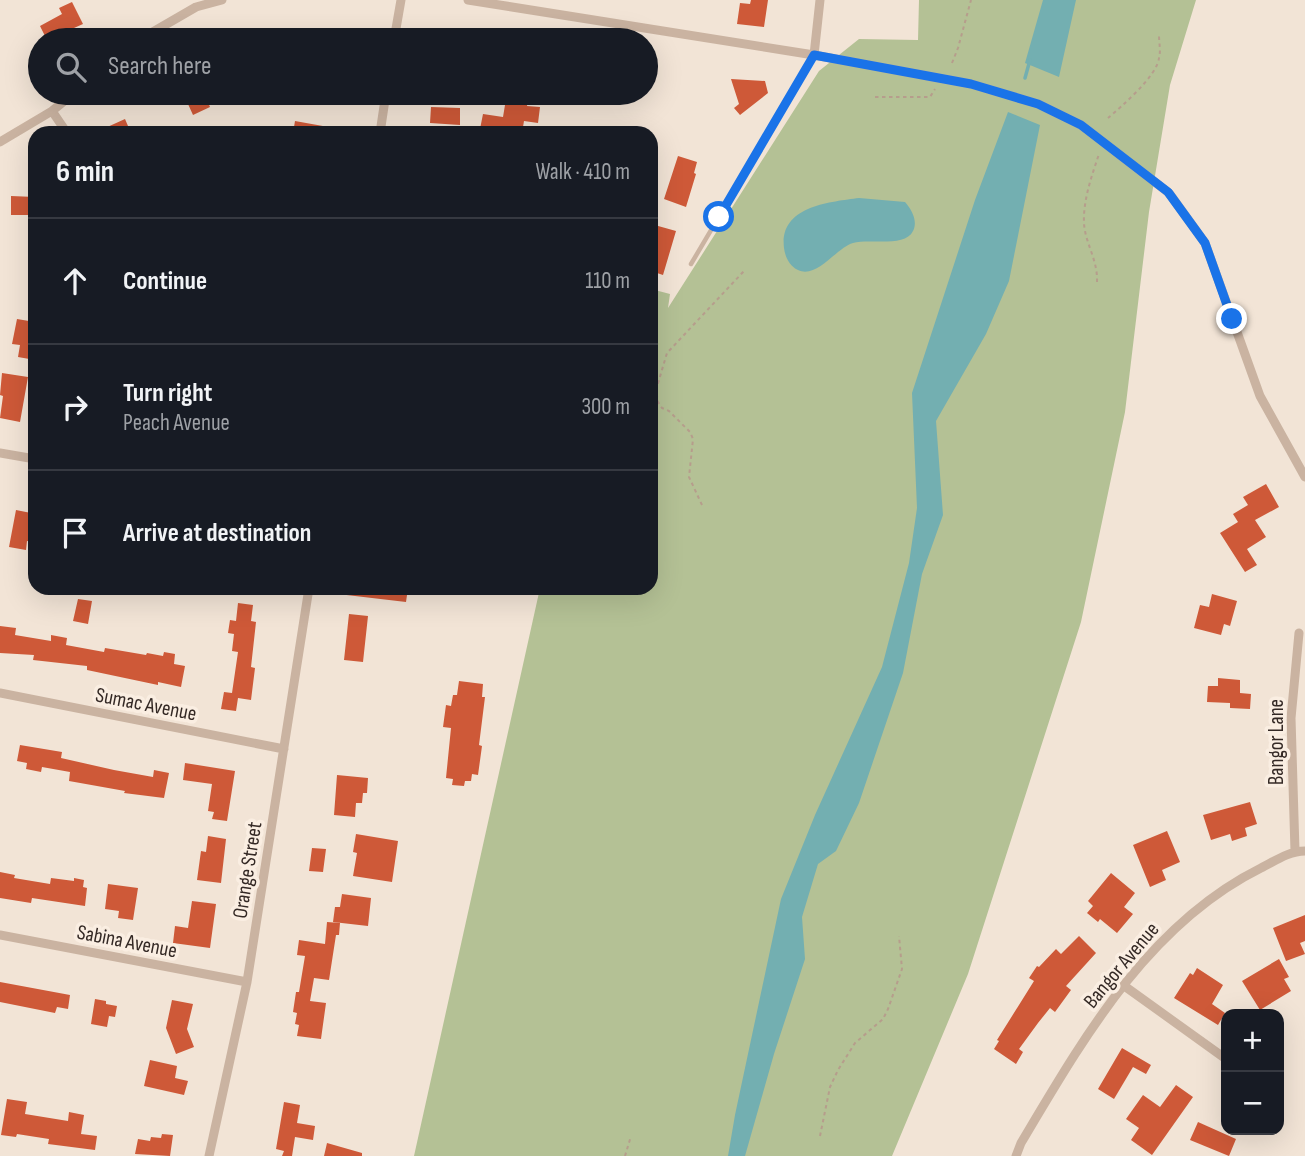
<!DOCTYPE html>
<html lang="en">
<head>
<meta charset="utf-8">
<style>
	:root { --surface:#171b24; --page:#20242c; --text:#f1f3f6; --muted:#9ea1a6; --line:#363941 }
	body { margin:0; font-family:"Sofia Sans Condensed",sans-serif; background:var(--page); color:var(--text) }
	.controls { position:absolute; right:21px; bottom:21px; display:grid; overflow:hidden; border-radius:14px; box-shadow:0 7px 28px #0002 }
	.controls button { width:63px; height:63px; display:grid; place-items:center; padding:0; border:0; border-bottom:2px solid var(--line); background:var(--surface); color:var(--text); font:35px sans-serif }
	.stop { position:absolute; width:21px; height:21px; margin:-16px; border:5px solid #1a73e8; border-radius:50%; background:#fff }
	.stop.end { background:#1a73e8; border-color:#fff; box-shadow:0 2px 7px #0008 }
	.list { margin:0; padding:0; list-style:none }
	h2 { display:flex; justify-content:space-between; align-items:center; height:91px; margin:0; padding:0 28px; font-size:30px }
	h2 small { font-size:23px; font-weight:400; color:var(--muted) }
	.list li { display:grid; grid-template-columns:46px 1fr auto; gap:21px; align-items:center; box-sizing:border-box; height:126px; padding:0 28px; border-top:2px solid var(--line) }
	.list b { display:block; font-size:26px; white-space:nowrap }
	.list p { margin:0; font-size:23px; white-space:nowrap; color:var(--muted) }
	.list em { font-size:23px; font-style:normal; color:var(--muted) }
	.icon { flex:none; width:38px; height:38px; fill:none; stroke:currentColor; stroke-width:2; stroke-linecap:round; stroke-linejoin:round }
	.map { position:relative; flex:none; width:1305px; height:1156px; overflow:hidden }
	.search { position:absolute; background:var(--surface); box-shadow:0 7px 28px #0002; left:28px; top:28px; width:630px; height:77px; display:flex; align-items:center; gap:18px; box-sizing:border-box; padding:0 24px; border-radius:38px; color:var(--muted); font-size:26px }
	.panel { position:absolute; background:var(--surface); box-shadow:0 7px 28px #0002; left:28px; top:126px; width:630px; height:469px; border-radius:21px }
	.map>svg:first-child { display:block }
	.green { fill:#b4c195 }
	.water { fill:#73afb1 }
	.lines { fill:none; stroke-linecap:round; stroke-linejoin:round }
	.stream { stroke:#73afb1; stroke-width:3.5 }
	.building { fill:#ce5938 }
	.path { stroke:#b69d8c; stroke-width:2; stroke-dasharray:3.5 3.5; stroke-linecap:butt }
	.lane { stroke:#cab3a1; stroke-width:4.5 }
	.street { stroke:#cab3a1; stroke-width:9 }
	.route { stroke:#1a73e8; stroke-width:9 }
	.labels { text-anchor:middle; stroke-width:7; stroke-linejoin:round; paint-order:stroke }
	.street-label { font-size:21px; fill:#342925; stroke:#faeee2 }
</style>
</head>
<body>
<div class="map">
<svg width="1305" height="1156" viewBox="0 0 1305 1156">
	<rect width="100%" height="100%" fill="#f2e4d6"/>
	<path class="green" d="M919,0H1196L1170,85L1149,212L1125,412L1081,622L968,974L892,1156H414L540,588H651V289L670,294L668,308L819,71L859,39L918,40Z"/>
	<path class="water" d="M1043,0H1076L1059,77L1025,63Z
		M1008,112L1040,125L1009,281L986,334L936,421L943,515L922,574L903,673L859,803L836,851L818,864L802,917L805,959L774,1054L745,1156H728L735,1115L781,899L815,815L882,667L909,563L917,508L912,393L975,200Z
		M859,198L905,202C912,210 918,221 913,231C905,248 869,238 853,243C836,248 817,279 798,270C789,266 785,256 784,248C779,206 830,202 859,198Z"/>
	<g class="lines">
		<path class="stream" d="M1025,78L1030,60"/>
	</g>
	<path class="building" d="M751,0H768L764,27L737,24L740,3L750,4Z
		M72,2L83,24L47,40L40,26L62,14L59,8Z
		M731,79L765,81L768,93L740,115L734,108L739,104Z
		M183,93H204L210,107L193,115Z
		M507,93H529L527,106L540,107L538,123L524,121L522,133L480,129L483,114L503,117Z
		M431,107L460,108V125L430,123Z
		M125,119L131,133H94Z
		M295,121L334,128L333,133H293Z
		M678,156L697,162L694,173L696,174L686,207L664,199Z
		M11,196L35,197V215H11Z
		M651,224L676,231L663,275L651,271Z
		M17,319L35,322V360L18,357L20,345L12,344Z
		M2,373L28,377L20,422L0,418L3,396L0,395Z
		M1266,484L1279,507L1255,520L1266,537L1247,549L1257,565L1245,572L1220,533L1238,522L1233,514L1248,505L1243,497Z
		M16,510L31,513V517H35L33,542L27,541L26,550L9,547Z
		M338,588H408L406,602L338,594Z
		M1212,594L1237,601L1230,626L1224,624L1221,635L1194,628L1200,605L1209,607Z
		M78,599L92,601L88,624L73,621Z
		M238,603L253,605L251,621L256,622L251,667L255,668L251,700L238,698L236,711L221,709L224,692L232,693L238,652L232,651L234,634L228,633L230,620L236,621Z
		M349,614L368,616L363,662L344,660Z
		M0,626L16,628L15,635L51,641V635L67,638L66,645L104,652L105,648L146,655L147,653L163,656L164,652L175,654L174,664L185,666L181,687L158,682V685L87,670V666L33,660L34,655L0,653Z
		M1218,678L1240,680V693L1251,694L1250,709L1230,708V703L1207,702L1208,686H1218Z
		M459,681L483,684L482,697H485L479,745L482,746L478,775L472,774L471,781H465L464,786L452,785L453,779L446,778L451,728L443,727L446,705L451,706L453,695H457Z
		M20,745L62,752L61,758L114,770L153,777L154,770L169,773L164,798L124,793L125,791L69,781L70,772L42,767L41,772L26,769L27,763L17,761Z
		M185,763L235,771L227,821L212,819L214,812L208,811L212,784L183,780Z
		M337,775L368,778L367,793H363L362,803H356L355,817L334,815Z
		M1250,802L1257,824L1245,828L1247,836L1232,841L1230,834L1211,840L1203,815Z
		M1167,831L1180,862L1162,870L1166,880L1150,887L1133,845Z
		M356,834L398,841L392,882L353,876L357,853L353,852Z
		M208,836L226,839L221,883L197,880L201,851L206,852Z
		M312,848L326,849L323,872L309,871Z
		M0,872L15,875L14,878L50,884L51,878L74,881V878L84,880L83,887L87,888L85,906L32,898L31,903L0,898Z
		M1111,873L1135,893L1124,907L1133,914L1117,933L1100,919L1098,922L1087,913L1093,906L1088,901Z
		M108,884L138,888L133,920L118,918L119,911L105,909Z
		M342,894L371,898L368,926L333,922L335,907H340Z
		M192,901L216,904L210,948L173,943L175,926L188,928Z
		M1305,915V941L1300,943L1305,954L1286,961L1273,928Z
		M327,922L340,923L339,935H336L329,980L314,978L310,1001L326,1003L321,1039L297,1036L299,1025L295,1024L297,1013L293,1012L296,992H299L305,956L297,955L299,940L325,944Z
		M1079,936L1096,953L1066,986L1071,990L1055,1012L1050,1008L1038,1023L1019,1049L1023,1052L1016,1064L994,1049L999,1041L997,1040L1034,981L1029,978L1037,966L1039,967L1056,949L1061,954Z
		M1279,959L1289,977L1284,979L1291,991L1260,1010L1242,981Z
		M1197,968L1223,985L1212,1004L1225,1013L1218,1025L1174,998L1190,973L1193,975Z
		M0,982L70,995L68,1009L57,1007L55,1013L0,1002Z
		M95,999L106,1001V1004L117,1006L115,1017L109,1016L107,1027L91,1024Z
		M172,1000L193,1004L187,1029L194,1047L176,1054L166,1028Z
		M1122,1048L1151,1065L1146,1074L1133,1067L1114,1099L1098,1089Z
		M150,1060L177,1066L175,1078L188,1081L184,1095L144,1086Z
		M1176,1085L1193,1097L1152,1155L1131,1140L1139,1128L1126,1119L1143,1095L1160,1107Z
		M7,1099L27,1102L25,1114L68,1121L69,1112L84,1115L81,1134L97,1136L95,1150L48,1144L49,1139L17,1134L16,1137L1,1135Z
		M284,1102L300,1105L297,1123L315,1126L313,1140L295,1137L292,1156H282L284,1151L276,1149Z
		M1198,1122L1236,1139L1229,1156L1190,1140Z
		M162,1134L173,1135L170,1156L135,1154L138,1139L150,1141L151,1137L161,1138Z
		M327,1143L362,1153V1156H324Z"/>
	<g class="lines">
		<path class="path" d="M952,63L958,48L971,0
			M875,97H930L935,89
			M1108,118C1122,106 1157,76 1159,58C1161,51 1159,43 1159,35
			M1097,282C1098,260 1085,243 1084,223C1083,200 1092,175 1099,154
			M702,505L689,477L693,439L690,432L669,411L662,408L658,402L656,390L667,353L744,271
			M820,1136L830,1087L838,1070L855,1043L883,1019L888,1009L902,969L899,936
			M625,1156L631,1136"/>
		<path class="lane" d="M691,264L814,56"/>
		<path class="street" d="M468,0L814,55L971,84L1038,104L1081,125L1169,193L1205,243L1260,396L1305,477
			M139,40L196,7L222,0
			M394,40L401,0
			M814,55L820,0
			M52,111L67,133
			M380,133L386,93
			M0,142L52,111L74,93
			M0,453L35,459
			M0,693L284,749
			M1295,851L1291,718L1299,633
			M0,935L247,982
			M1123,985L1226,1059
			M209,1156L247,982L309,588
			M1016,1156L1021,1143C1083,1039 1148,924 1261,868C1275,861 1289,851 1305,851"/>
	</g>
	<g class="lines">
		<path class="route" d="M719,217L814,55L971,84L1038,104L1081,125L1168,192L1205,243L1232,319"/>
	</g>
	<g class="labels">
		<g class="street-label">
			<text transform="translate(146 704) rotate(11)" y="7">Sumac Avenue</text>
			<text transform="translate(1276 742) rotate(-90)" y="7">Bangor Lane</text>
			<text transform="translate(247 870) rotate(-81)" y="7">Orange Street</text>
			<text transform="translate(127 941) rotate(11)" y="7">Sabina Avenue</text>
			<text transform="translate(1121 965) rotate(-50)" y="7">Bangor Avenue</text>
		</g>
	</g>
</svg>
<div class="controls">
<button>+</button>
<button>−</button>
</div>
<div class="stop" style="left:719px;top:217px"></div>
<div class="stop end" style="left:1232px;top:319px"></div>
<div class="search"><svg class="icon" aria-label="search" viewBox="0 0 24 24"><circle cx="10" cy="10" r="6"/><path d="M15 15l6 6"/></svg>Search here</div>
<section class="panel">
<h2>6 min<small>Walk · 410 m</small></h2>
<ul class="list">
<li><svg class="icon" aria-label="ahead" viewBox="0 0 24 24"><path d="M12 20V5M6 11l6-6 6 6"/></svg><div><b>Continue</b></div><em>110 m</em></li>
<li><svg class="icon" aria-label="right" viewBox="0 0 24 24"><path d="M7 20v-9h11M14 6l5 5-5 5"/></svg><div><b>Turn right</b><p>Peach Avenue</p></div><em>300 m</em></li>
<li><svg class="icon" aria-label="arrive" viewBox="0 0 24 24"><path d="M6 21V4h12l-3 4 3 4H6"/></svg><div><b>Arrive at destination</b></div></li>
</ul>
</section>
</div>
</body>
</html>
